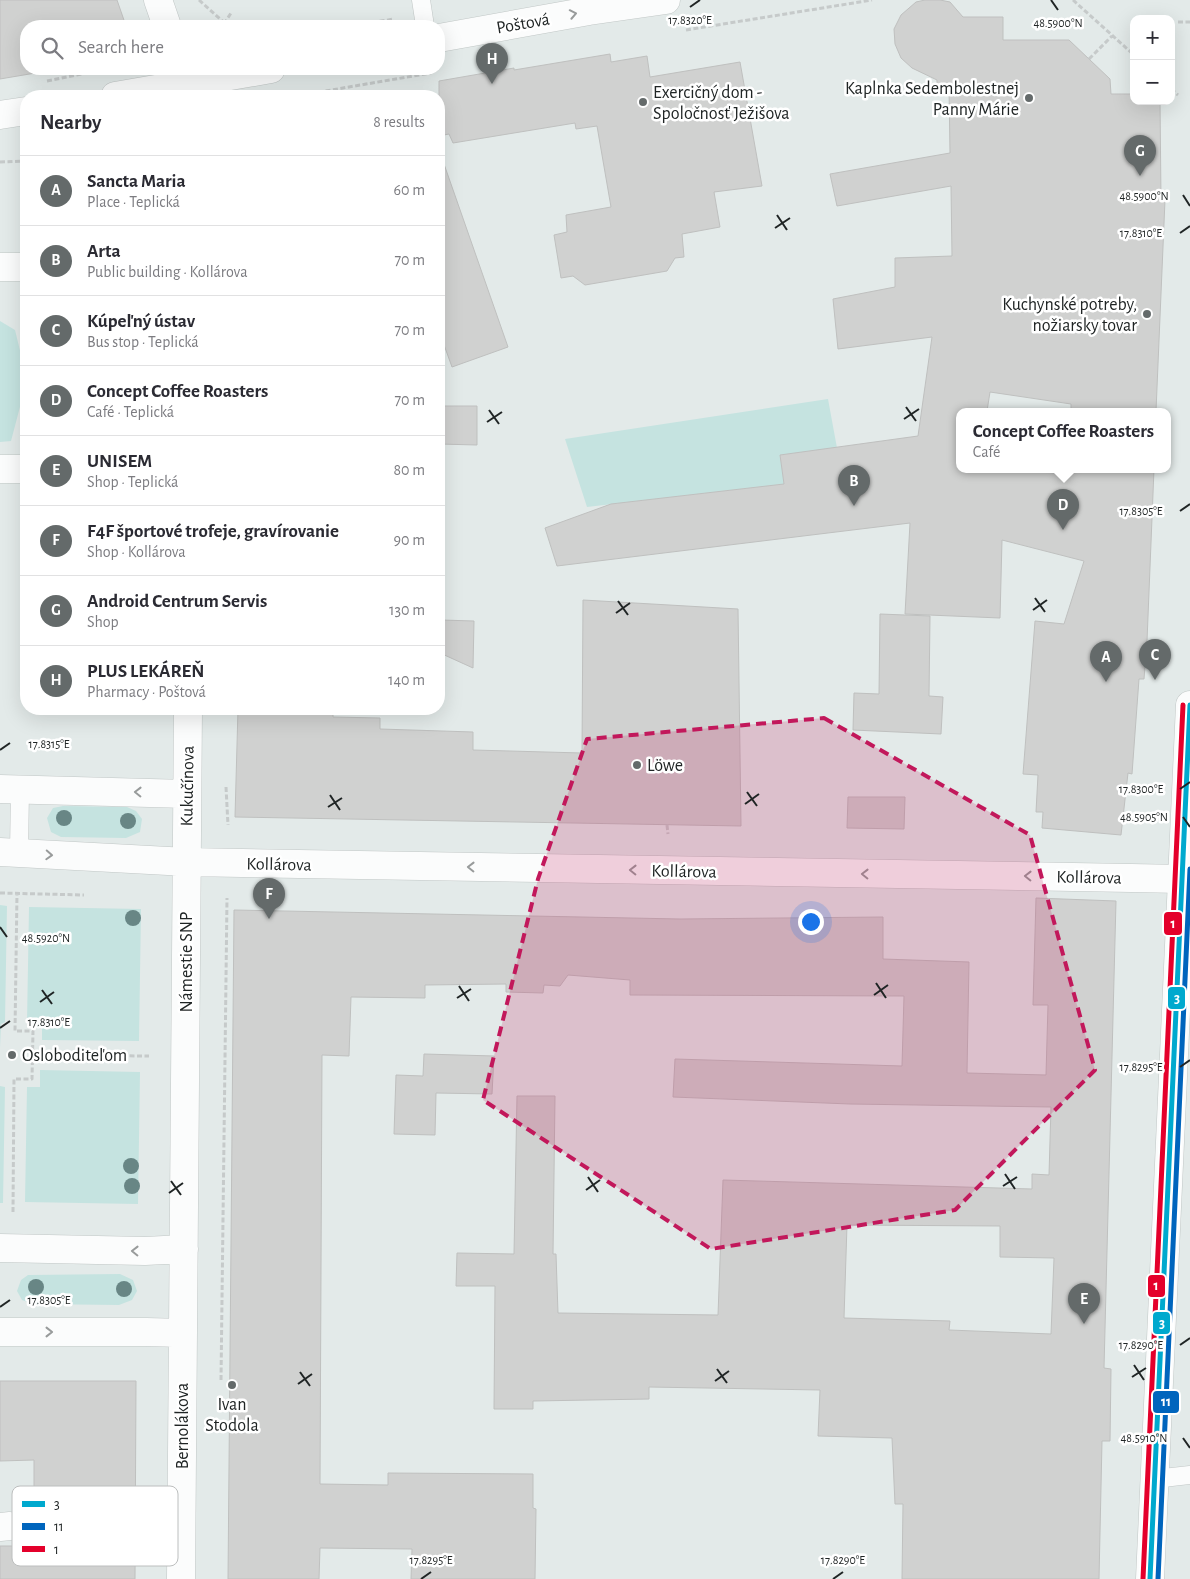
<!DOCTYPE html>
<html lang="en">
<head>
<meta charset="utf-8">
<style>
	:root { --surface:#fff; --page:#f7f7f7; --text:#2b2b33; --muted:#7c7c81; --line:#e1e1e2; --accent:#646a6a }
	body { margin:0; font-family:"Alegreya Sans",sans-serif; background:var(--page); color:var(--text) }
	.controls { position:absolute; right:15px; top:15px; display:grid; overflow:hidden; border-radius:10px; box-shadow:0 5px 20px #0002 }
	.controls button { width:45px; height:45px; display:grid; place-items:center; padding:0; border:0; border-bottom:1px solid var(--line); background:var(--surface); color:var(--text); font:25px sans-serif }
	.you { position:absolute; left:810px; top:921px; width:18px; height:18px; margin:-12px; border:4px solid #fff; border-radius:50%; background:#1a73e8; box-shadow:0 0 0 8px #1a73e833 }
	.badge { display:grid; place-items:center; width:32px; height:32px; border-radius:50%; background:var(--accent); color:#fff; font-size:16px; font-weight:700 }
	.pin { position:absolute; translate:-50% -41px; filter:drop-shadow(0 1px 2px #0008) }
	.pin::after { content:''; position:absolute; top:26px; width:18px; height:15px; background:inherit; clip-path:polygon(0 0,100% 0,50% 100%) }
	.popup { position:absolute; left:956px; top:408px; width:215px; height:65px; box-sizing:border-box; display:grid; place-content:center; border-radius:10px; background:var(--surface); filter:drop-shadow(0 1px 4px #0005); font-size:16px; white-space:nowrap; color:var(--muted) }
	.popup b { font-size:19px; color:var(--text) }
	.popup::after { content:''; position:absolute; left:50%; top:100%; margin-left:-10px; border:10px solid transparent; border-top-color:var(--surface) }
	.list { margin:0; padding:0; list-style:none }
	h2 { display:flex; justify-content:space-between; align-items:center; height:65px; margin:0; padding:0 20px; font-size:21px }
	h2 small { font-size:16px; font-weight:400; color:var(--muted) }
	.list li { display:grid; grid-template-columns:32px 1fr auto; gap:15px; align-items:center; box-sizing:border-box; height:70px; padding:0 20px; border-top:1px solid var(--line) }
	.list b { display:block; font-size:19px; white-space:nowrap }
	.list p { margin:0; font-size:16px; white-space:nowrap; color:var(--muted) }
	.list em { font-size:16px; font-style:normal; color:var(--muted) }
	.icon { flex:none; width:28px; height:28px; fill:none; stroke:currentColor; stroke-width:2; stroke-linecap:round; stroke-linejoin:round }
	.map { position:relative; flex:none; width:1190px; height:1579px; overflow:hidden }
	.search { position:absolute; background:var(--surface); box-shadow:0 5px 20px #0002; left:20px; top:20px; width:425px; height:55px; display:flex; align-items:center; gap:12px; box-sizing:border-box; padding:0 18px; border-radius:20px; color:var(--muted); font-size:19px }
	.panel { position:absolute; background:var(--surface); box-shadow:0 5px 20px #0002; left:20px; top:90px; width:425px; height:625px; border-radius:20px }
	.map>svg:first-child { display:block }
	.green { fill:#c5e3e0 }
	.building { fill:#d0d1d0; stroke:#bfc0bf; fill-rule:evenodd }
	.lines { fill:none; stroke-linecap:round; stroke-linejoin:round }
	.lane-casing { stroke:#c1c7c6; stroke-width:19 }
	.street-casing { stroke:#c1c7c6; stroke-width:29 }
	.path { stroke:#c6caca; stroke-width:3; stroke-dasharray:5 2.5; stroke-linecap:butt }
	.lane { stroke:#fbfcfc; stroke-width:18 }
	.street { stroke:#fbfcfc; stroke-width:28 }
	.bus-1-casing { stroke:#fff; stroke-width:9 }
	.bus-2-casing { stroke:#fff; stroke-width:9 }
	.bus-3-casing { stroke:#fff; stroke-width:9 }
	.bus-1 { stroke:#00a9ce; stroke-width:5 }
	.bus-2 { stroke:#0065bd; stroke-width:5 }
	.bus-3 { stroke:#e4002b; stroke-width:5 }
	.tree { fill:#688685 }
	.oneway { stroke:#989b9b }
	.marked { fill:#c2185b; fill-opacity:0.2; stroke:#c2185b; stroke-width:4; stroke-dasharray:10 6; stroke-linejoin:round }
	.ticks { fill:none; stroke:#202525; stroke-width:2 }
	.poi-dot { fill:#646a6a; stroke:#fff; stroke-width:2 }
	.labels { text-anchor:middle; stroke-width:5; stroke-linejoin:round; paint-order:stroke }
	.street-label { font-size:18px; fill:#202525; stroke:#fff }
	.poi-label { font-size:18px; fill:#202525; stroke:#fff; text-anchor:start }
	.key { fill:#fff; stroke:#bcbebe; stroke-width:1 }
	.key-label { font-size:14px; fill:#202525 }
	.ticks-label { font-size:12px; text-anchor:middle; fill:#202525; stroke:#fff; stroke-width:5; stroke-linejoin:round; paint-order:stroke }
	.line-badge { stroke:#fff; stroke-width:2 }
	.badge-label { font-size:14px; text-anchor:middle; font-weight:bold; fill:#fff }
</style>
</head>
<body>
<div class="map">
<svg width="1190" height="1579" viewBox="0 0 1190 1579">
	<rect width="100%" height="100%" fill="#e3eae9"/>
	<path class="green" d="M0,321L15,330L26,375V384L11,441L0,442Z
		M828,399L837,448L780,455L784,484L587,507L565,439Z
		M63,806L127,807L136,811L142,819L140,832L126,838L61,837L51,832L47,818L53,808Z
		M0,905L7,906L5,1022L1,1024L0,1048Z
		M29,907L141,909L139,1041L42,1040V1023H27Z
		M40,1070L140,1072L138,1204L25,1202L27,1087H40Z
		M0,1086L5,1087L3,1203H0Z
		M120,1274L133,1280L137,1291L132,1300L119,1305L33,1304L22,1300L17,1291L21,1280L28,1275Z"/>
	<path class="building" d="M0,0H117L126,26H26V69H59L0,79Z
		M925,0H940L950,2L963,17H1003V40H1069L1110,79L1111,94H1134V101H1160L1161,200H1165L1156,411H1071V404L990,392L987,411H959V469H1154L1147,641L1144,679H1139L1132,774L1128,773L1121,835L1042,828L1043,812H1036L1038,775L1023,774L1035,621L1064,624L1084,561L1002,540L1000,618L905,614L910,523L557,566L545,528L611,504L784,484L780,455L918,436L932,337L838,349L833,299L895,287V258L952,256L951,186L837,206L830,174L950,153L949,87H937V80L912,68L901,58L895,44L894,29L901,15L916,2Z
		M610,54L611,62L647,56L650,77L740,62L762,186L714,192L720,227L682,234L684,257L675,258L667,271L585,285L573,276L561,278L554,235L567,232L566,215L611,207L597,126L576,129L575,123L453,143L449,134L439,136V81L514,68V70Z
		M444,164L508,347L452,367L439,331V165Z
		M439,406H477V445L439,444Z
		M583,600L738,609L741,826L235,817L238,709H333V717L380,718V729L473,732V750L582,753Z
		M880,614L930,616L929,696L943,697L941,734L853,730L854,693L879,694Z
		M441,620L474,621L473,668L440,653Z
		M848,797H905L904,829L847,828Z
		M1036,898L1116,901L1104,1368L1111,1369L1110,1441H1102L1099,1579H902L903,1504H895L892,1438L818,1436L820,1390L649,1387V1399L533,1401V1409H494L495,1286H456L457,1253L514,1254L517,1096H555L553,1254H556L558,1313L718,1315L723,1180L1032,1189V1174L1049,1175L1051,1107L850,1104L673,1097L675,1059L902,1066L904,996L630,995V980L568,975L560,986L544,985L543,993L506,992V984L425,985V998L351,997L349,1056L322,1055L320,1484L388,1485V1473L533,1474V1508L536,1509L535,1579H411L412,1549L320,1548L319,1579H228L234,910L680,919L883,917V959L969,962L967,1073L1046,1075L1048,1005H1033ZM847,1225L1000,1226V1257L1054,1258L1051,1334L949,1330L950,1321L844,1318Z
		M424,1054L494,1056L492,1094L436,1093L435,1135L394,1134L396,1075L423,1076Z
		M0,1381H136L135,1579H0V1546H34V1460L0,1461Z"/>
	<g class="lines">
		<defs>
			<path id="lane" d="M421,0L425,26
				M19,853L20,789
				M1154,1479L1190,1475"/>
			<path id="street" d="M158,0L167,26
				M439,38L589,11L666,0
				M115,96L271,69
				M0,115L26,111
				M0,267H26
				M0,469H26
				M0,789L187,794
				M0,852L187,862L1131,878L1182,879L1190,884
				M0,1248L145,1251L184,1249
				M0,1332H146L183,1333
				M0,1527L10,1526
				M181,1579L188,709
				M1150,1579L1190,705"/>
		</defs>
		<use href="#lane" class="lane-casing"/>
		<use href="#street" class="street-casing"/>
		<path class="path" d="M199,0L228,26
			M1073,0L1134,55
			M1178,22H1190
			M224,24L231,13
			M350,26L394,19
			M686,30L872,0
			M1089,59L1112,36
			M47,81L87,73
			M1171,89L1178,95
			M296,96L431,73
			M0,162L26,161
			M226,787L228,825
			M667,825L668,834
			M0,893L84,895
			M32,1055L149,1056
			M13,1212L14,1079H32L33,1031H15L17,893
			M221,1380L227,898"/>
		<use href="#lane" class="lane"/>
		<use href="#street" class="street"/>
		<defs>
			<path id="bus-1" d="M1150,1579L1190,705"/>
			<path id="bus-2" d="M1158,1579L1190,869"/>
			<path id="bus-3" d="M1143,1579L1183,705"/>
		</defs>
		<use href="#bus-1" class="bus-1-casing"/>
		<use href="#bus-2" class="bus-2-casing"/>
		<use href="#bus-3" class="bus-3-casing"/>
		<use href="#bus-1" class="bus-1"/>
		<use href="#bus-2" class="bus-2"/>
		<use href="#bus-3" class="bus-3"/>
	</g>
	<g class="tree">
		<circle cx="64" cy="818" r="8"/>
		<circle cx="128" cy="821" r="8"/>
		<circle cx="133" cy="918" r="8"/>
		<circle cx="131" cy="1166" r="8"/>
		<circle cx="132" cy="1186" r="8"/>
		<circle cx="36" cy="1287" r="8"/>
		<circle cx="124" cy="1289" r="8"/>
	</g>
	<defs><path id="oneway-chevron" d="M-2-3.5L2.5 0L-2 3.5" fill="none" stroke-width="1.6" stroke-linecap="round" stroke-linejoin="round" transform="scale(1.25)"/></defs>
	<g class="oneway">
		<use href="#oneway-chevron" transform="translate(573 14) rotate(-11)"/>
		<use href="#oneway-chevron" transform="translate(138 792) rotate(-179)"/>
		<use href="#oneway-chevron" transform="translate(49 855) rotate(3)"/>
		<use href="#oneway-chevron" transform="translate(471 867) rotate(-179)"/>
		<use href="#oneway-chevron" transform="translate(633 870) rotate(-179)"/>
		<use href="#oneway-chevron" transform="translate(865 874) rotate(-179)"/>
		<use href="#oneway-chevron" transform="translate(1028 876) rotate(-179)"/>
		<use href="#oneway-chevron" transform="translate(135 1251) rotate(-179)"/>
		<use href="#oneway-chevron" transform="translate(49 1332)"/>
	</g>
	<path class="marked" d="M824,718L1030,835L1095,1070L955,1210L711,1249L483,1100L538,879L587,739Z"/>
	<path class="ticks" d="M1051,0L1058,10M690,7L700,0M1183,195L1190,206M777,215L787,230M775,228L790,218M1180,233L1190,226M906,407L916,421M489,410L499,424M904,419L919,409M487,422L502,412M1180,511L1190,504M1035,598L1045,612M618,601L628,615M1033,610L1047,600M616,613L630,603M0,750L10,743M1180,789L1190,782M747,792L757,806M330,795L340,810M745,804L759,794M328,807L342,798M1183,817L1190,827M0,927L7,937M876,983L886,998M459,986L469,1001M42,990L52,1004M874,995L888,985M457,998L471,989M40,1002L54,992M0,1028L10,1021M1180,1067L1190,1060M1005,1174L1015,1189M588,1177L598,1192M171,1181L181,1195M1003,1186L1017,1177M586,1190L600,1180M169,1193L183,1183M0,1307L10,1300M1180,1345L1190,1338M1134,1365L1144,1380M717,1369L727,1383M300,1372L310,1386M1132,1377L1146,1368M715,1381L729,1371M298,1384L312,1374M1183,1438L1190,1448M421,1579L431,1572M833,1579L843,1572"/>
	<g class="poi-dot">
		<circle cx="1029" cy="98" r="5"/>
		<circle cx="643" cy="102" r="5"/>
		<circle cx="1147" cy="314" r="5"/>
		<circle cx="637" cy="765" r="5"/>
		<circle cx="12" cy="1055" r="5"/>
		<circle cx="232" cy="1385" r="5"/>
	</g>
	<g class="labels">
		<g class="street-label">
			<text transform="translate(523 23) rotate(-10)" y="6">Poštová</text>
			<text transform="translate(187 786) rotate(-89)" y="6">Kukučínova</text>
			<text transform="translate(279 864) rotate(1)" y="6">Kollárova</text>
			<text transform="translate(684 871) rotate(1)" y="6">Kollárova</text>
			<text transform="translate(1089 877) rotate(1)" y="6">Kollárova</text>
			<text transform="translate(186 962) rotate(-90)" y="6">Námestie SNP</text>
			<text transform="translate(182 1426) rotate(-90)" y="6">Bernolákova</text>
		</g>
		<g class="poi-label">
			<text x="1019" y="94" text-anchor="end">Kaplnka Sedembolestnej<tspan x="1019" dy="21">Panny Márie</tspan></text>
			<text x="653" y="98">Exercičný dom -<tspan x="653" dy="21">Spoločnosť Ježišova</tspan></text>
			<text x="1137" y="310" text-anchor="end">Kuchynské potreby,<tspan x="1137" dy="21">nožiarsky tovar</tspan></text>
			<text x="647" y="771">Löwe</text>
			<text x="22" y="1061">Osloboditeľom</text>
			<text x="232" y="1410" text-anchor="middle">Ivan<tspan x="232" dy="21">Stodola</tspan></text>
		</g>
	</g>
	<rect x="12" y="1486" width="166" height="80" rx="8" class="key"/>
	<rect x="22" y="1501" width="23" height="6" fill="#00a9ce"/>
	<rect x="22" y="1523" width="23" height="7" fill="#0065bd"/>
	<rect x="22" y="1546" width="23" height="6" fill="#e4002b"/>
	<g class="key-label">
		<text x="54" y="1509">3</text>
		<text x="54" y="1531">11</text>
		<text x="54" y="1554">1</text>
	</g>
	<g class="ticks-label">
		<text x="690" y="24">17.8320°E</text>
		<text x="1058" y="27">48.5900°N</text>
		<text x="1144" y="200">48.5900°N</text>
		<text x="1141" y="237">17.8310°E</text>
		<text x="1141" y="515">17.8305°E</text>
		<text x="49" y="748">17.8315°E</text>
		<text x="1141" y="793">17.8300°E</text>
		<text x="1144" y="821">48.5905°N</text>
		<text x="46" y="942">48.5920°N</text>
		<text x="49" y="1026">17.8310°E</text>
		<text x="1141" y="1071">17.8295°E</text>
		<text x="49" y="1304">17.8305°E</text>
		<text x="1141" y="1349">17.8290°E</text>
		<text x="1144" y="1442">48.5910°N</text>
		<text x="431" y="1564">17.8295°E</text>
		<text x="843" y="1564">17.8290°E</text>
	</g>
	<g class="line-badge">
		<rect x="1163" y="911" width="20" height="25" rx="5" fill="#e4002b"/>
		<rect x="1167" y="986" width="19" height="24" rx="5" fill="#00a9ce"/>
		<rect x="1147" y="1274" width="19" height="24" rx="5" fill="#e4002b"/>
		<rect x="1152" y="1311" width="19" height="24" rx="5" fill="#00a9ce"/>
		<rect x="1152" y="1390" width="28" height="24" rx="5" fill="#0065bd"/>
	</g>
	<g class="badge-label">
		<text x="1173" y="928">1</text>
		<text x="1177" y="1003">3</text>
		<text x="1156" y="1290">1</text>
		<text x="1162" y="1328">3</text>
		<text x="1166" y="1406">11</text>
	</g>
</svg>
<div class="controls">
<button>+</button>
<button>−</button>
</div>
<div class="you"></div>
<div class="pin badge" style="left:1106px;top:682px">A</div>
<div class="pin badge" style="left:854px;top:506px">B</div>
<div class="pin badge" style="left:1155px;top:680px">C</div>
<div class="pin badge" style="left:1063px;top:530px">D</div>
<div class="popup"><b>Concept Coffee Roasters</b>Café</div>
<div class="pin badge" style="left:1084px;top:1324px">E</div>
<div class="pin badge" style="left:269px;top:919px">F</div>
<div class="pin badge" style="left:1140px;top:176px">G</div>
<div class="pin badge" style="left:492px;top:84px">H</div>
<div class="search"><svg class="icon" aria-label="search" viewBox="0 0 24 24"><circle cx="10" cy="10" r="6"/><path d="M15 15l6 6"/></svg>Search here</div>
<section class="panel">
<h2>Nearby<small>8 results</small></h2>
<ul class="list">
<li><span class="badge">A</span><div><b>Sancta Maria</b><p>Place · Teplická</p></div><em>60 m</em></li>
<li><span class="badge">B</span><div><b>Arta</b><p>Public building · Kollárova</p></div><em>70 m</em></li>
<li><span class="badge">C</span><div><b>Kúpeľný ústav</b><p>Bus stop · Teplická</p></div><em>70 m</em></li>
<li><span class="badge">D</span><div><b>Concept Coffee Roasters</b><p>Café · Teplická</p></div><em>70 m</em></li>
<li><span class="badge">E</span><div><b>UNISEM</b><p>Shop · Teplická</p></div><em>80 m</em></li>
<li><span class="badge">F</span><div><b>F4F športové trofeje, gravírovanie</b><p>Shop · Kollárova</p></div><em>90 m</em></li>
<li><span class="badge">G</span><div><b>Android Centrum Servis</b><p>Shop</p></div><em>130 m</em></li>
<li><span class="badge">H</span><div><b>PLUS LEKÁREŇ</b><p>Pharmacy · Poštová</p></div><em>140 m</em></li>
</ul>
</section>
</div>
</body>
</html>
